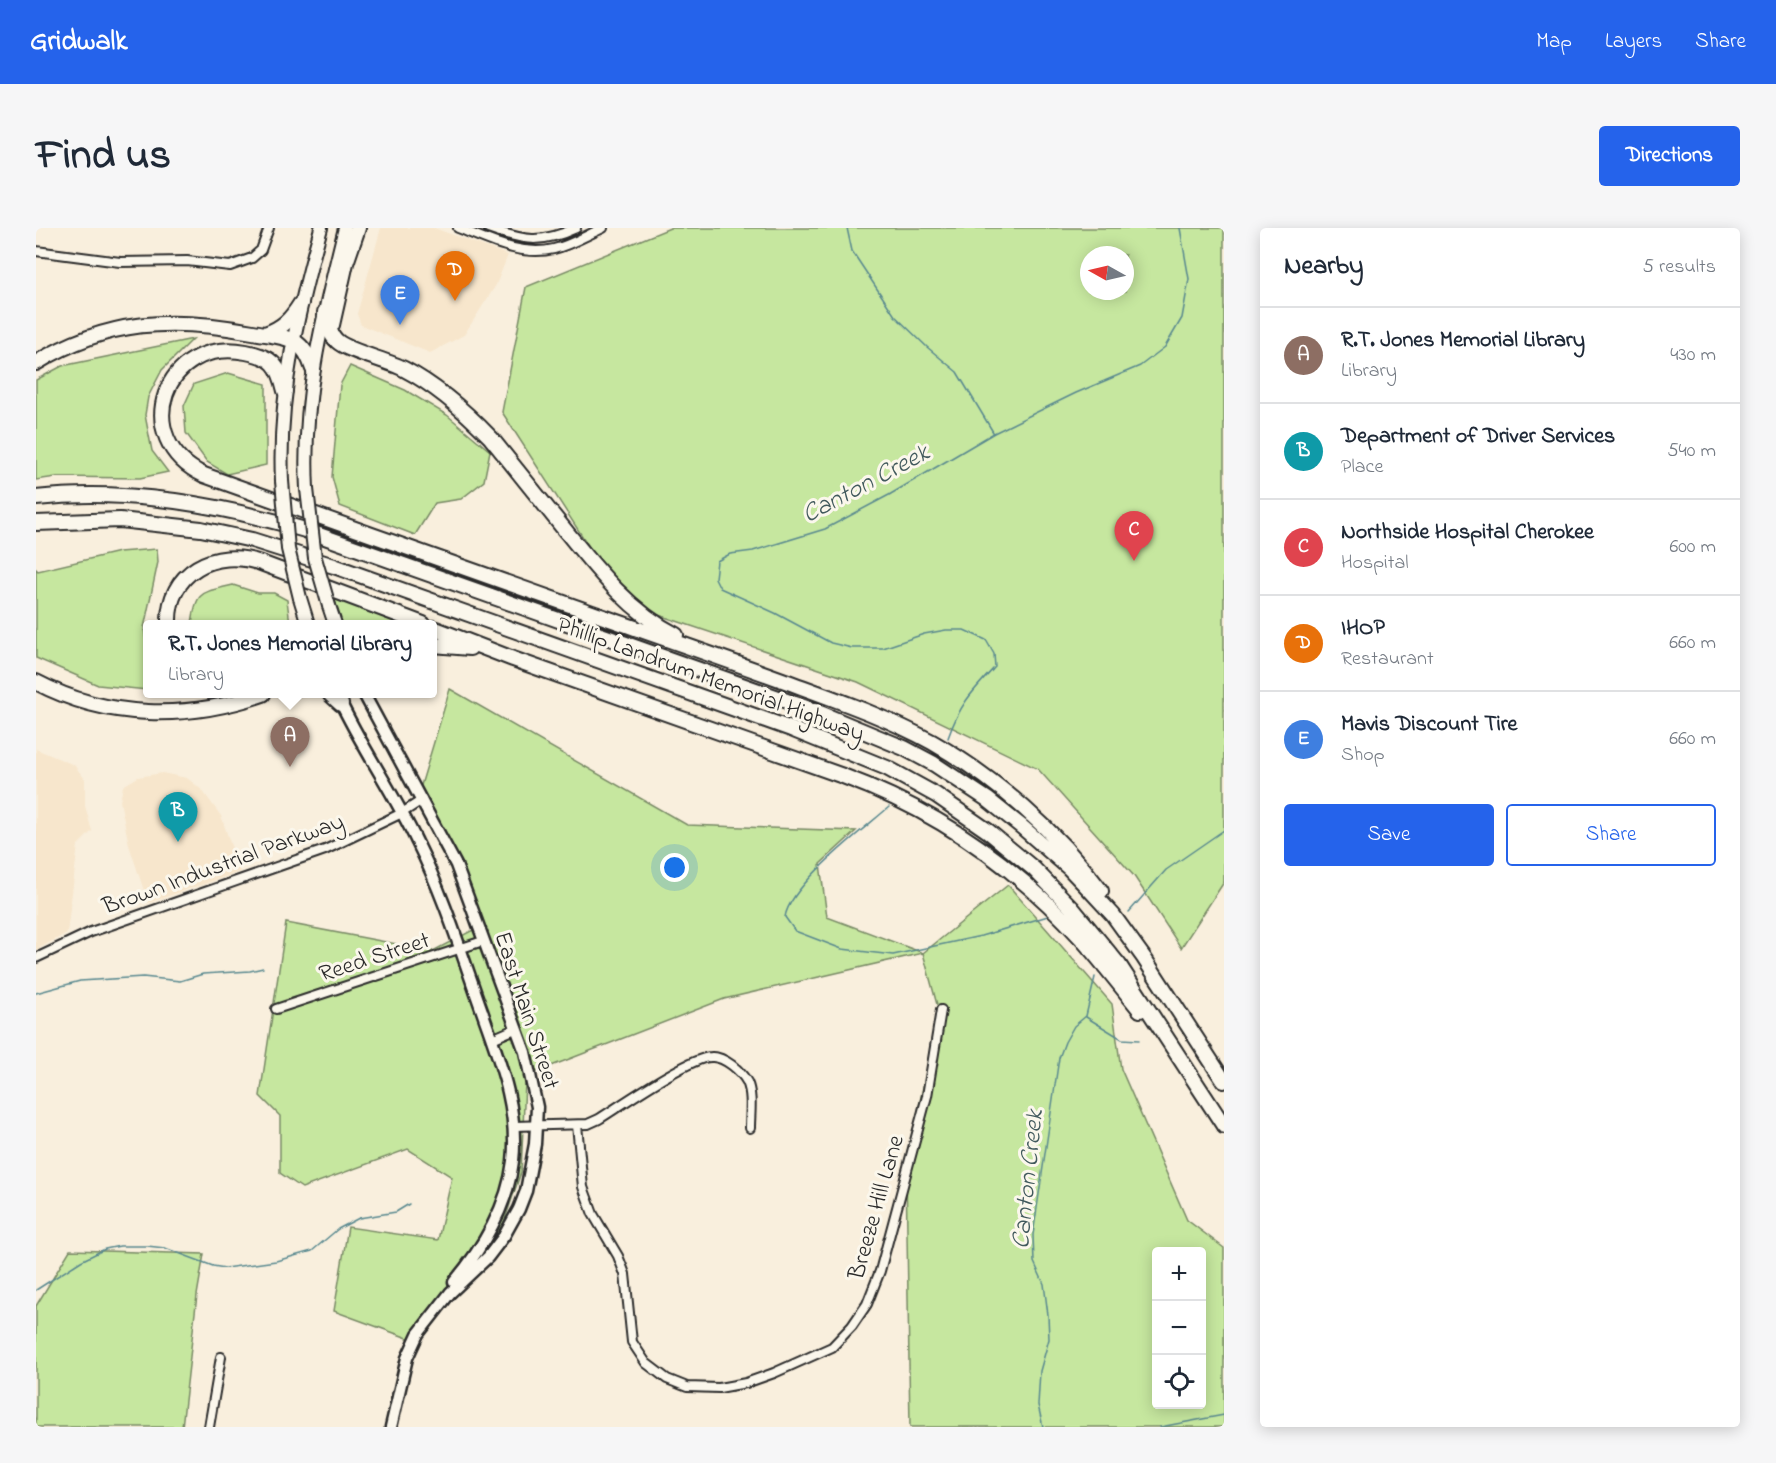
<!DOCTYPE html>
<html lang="en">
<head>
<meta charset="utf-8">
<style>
	:root { --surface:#fff; --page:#f6f6f7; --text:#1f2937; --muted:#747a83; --line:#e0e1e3; --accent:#2563eb }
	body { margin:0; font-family:"Indie Flower",sans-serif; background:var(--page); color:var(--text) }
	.controls { position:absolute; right:18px; bottom:18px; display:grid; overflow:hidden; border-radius:6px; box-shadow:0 3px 15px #0003 }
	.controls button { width:54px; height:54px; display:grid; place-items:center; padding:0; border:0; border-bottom:2px solid var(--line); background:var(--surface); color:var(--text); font:30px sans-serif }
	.compass { position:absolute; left:1044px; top:18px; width:54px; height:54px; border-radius:50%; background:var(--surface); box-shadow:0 3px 15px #0003; rotate:278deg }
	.you { position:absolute; left:639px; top:640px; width:21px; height:21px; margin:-15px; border:4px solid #fff; border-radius:50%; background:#1a73e8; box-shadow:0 0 0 9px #1a73e833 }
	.badge { display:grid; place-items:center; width:39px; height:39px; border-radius:50%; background:var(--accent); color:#fff; font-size:20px; font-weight:700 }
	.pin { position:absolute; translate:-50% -50px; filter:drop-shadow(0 2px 3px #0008) }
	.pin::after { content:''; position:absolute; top:32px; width:21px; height:18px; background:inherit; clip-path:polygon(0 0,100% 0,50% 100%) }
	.popup { position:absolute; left:107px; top:392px; width:294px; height:78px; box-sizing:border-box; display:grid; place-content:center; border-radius:6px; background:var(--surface); filter:drop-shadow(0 2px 4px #0005); font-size:20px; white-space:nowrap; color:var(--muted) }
	.popup b { font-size:22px; color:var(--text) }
	.popup::after { content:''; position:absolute; left:50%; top:100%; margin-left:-12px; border:12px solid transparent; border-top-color:var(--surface) }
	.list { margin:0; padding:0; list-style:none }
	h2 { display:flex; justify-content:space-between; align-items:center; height:78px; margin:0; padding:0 24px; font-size:26px }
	h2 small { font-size:20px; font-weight:400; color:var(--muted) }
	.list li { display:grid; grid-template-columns:39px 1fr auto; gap:18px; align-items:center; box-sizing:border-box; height:96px; padding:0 24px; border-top:2px solid var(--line) }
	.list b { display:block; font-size:22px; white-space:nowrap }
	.list p { margin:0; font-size:20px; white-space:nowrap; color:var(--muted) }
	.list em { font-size:20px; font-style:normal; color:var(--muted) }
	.actions { display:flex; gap:12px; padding:18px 24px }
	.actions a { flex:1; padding:14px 0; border:2px solid var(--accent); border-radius:6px; text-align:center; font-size:21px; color:var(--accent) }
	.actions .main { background:var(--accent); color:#fff }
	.icon { flex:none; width:33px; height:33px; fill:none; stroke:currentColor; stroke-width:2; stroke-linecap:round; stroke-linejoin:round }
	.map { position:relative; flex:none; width:1188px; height:1199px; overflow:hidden; border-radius:6px }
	header { display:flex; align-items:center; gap:36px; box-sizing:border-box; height:84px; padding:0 30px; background:var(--accent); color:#fff }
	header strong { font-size:28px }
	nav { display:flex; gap:33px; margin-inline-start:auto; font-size:21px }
	.intro { display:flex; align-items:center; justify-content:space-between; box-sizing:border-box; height:144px; padding:0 36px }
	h1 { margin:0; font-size:42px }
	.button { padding:15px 27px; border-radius:6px; background:var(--accent); color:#fff; font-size:21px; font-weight:700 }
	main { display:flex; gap:36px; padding:0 36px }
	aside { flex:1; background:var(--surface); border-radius:6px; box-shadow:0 3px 15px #0003 }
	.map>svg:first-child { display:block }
	.built { fill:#f7e6cc }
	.green { fill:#c6e79f; stroke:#788965; stroke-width:1.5; fill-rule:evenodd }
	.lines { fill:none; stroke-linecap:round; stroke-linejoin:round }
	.stream { stroke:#58888f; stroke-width:1.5 }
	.minor-casing { stroke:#2b2b2b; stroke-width:12 }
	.secondary-casing { stroke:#2b2b2b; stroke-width:15 }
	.primary-casing { stroke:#2b2b2b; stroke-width:16 }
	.motorway-casing { stroke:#2b2b2b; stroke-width:18 }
	.minor { stroke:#fbf7ec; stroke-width:8 }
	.secondary { stroke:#fbf7ec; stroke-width:10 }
	.primary { stroke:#fbf7ec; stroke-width:12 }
	.motorway { stroke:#fbf7ec; stroke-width:14 }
	.primary-bridge-casing { stroke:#2b2b2b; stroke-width:16; stroke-linecap:butt }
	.primary-bridge { stroke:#fbf7ec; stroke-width:12 }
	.labels { text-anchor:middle; stroke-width:6; stroke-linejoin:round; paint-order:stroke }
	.street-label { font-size:24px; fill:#2b2b2b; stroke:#fbf7ec }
	.water-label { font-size:26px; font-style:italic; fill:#425a5d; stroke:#fbf7ec }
</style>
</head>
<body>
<header>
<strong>Gridwalk</strong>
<nav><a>Map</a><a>Layers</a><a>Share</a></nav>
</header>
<div class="intro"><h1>Find us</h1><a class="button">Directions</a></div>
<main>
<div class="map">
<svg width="1188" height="1199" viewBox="0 0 1188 1199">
	<rect width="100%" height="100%" fill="#f9efdd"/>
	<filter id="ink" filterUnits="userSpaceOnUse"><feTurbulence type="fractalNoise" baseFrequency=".0167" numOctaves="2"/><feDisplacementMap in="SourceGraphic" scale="12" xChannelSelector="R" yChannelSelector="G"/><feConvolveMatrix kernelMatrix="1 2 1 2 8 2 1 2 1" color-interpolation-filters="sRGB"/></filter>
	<g filter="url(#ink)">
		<path class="built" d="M345,0H398L472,27L460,57L428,107L394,125L325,97L321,86Z
			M0,521L38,537L49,551V578L56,603L42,617L31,705L0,722Z
			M126,545L151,550L166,562L185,588L204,644L112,675L93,617L84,573L87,558L102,549Z"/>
		<path class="green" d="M634,0H1188V654L1145,720L1098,648L1002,541L822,454L590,376L466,184L490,59ZM1053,27H1089V63H1053Z
			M157,111L126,142L112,169L109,187L116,223L132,244L104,250L20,249L0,252V152L26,138Z
			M314,138L369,162L411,187L454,223L448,253L425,271L399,275L379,307L304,278L296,249L304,157Z
			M192,145L230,156V237L191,246L171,234L150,205L148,178L158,156Z
			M121,321L122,334L108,400L111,420V462L62,457L0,430V341L2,343L83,324Z
			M197,357L222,365H238L251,372L254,396H156C160,362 165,365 197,357Z
			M298,369L366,396H303L298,379H301Z
			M414,461L651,597L820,603L784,636L791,689L887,725L972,657L1076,776L1085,841L1151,992L1188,1020V1199H874L870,939L903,784L887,725L688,771L487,849L489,854L485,944L457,1026L380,1113L298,1083L312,999L402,1012L416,949L372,921L266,960L244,945V888L224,868L250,695L397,723L445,698L380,574ZM1120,1024H1166V1176H1120Z
			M34,1022L168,1026L161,1067L146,1199H0V1078Z"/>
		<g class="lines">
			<path class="stream" d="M811,0L816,23L859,88L891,119L921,144L957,204
				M912,510C924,476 935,465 959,439L958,426L950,412L928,402H910L888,406L847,420H816L795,415L739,385L684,360L679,350L681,333L694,326L717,323L789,301L853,267L958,205L1040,165L1104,138L1129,119L1146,90L1153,51L1144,0
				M853,579C827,602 754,657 749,689L759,703L806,721L857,727L945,708L1012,688
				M1093,684L1130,642L1188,602
				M0,765L44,753L107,749L144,753L167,746L214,743L227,740
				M1050,789L1086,811L1103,812
				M0,1062L45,1033L69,1021L84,1018H111L129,1020L177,1038L189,1040L240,1033L276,1023L302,1001L323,990L360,984L373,976
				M1007,1199L1002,1177L1004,1143L1013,1111L1012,1087L1008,1056L998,1034L997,1007L1023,830L1029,814L1038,798L1050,788L1059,749
				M1124,1199L1188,1187"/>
			<defs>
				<path id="minor" d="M422,0C453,12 485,29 518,21C535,17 551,7 567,0
					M452,0C488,13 505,16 540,0
					M0,23L84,34L151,33L194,38L216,30L225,22L233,0
					M0,730L55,704L289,622L366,585L386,572
					M240,781L447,713
					M456,811L479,801
					M541,897L547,959L557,986L582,1028L589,1046L596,1114L610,1135L631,1151L651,1159L683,1160L710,1155L738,1145L796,1119L816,1098L831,1076L844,1043L891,868L905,782
					M478,898L552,896L563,891C584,878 654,829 675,829C688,828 705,843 711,854C717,867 714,886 714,900
					M173,1199L185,1129"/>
				<path id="secondary" d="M328,466L420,637L489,824L501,879L499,916L490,963L483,981L468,1008L452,1029L414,1065L382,1106L371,1130L355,1199
					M303,471C326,520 358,565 381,614C408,668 426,727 446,783C463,832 483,880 477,933C472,977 447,1020 418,1054"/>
				<path id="primary" d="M246,253C242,166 262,83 285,0
					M271,261C266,168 287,89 309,0
					M264,370L272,396
					M293,378L299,396"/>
				<path id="motorway" d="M289,84C291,94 293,106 301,113C313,124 351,132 368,141C401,158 429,183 455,210C478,239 501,267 524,296C558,338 592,383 640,407
					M296,97L310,35L322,0
					M229,106C247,100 255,91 265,75
					M0,135C72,91 136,89 217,104C248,110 266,106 277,141
					M249,163C243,137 237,129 210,124C128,108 92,211 168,247C299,294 431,341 562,387C625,409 689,431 752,454C801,472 850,489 896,514C961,551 1020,603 1065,663
					M0,270C91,260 182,276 269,302L779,483L868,520L898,536L951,571L986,599L1033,640L1053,661L1077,687L1108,730L1188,853
					M0,295L84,292L165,301L216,312L298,338L755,501L851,540L900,567L952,603L998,641L1036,680L1083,737L1188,898
					M133,396C131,344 179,319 225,335L387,396
					M397,400L477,431L807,548C899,582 980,638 1046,711C1066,734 1085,758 1104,782
					M397,417L434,420
					M0,454C72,492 152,492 227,466
					M294,466L305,476"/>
			</defs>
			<use href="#minor" class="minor-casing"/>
			<use href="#secondary" class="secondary-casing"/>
			<use href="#primary" class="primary-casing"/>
			<use href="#motorway" class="motorway-casing"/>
			<use href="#minor" class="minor"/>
			<use href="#secondary" class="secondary"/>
			<use href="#primary" class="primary"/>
			<use href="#motorway" class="motorway"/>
			<defs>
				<path id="primary-bridge" d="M246,253L252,321L264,370
					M271,261L279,330L293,378"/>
			</defs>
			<use href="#primary-bridge" class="primary-bridge-casing"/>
			<use href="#primary-bridge" class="primary-bridge"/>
		</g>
	</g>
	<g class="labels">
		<g class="street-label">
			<text transform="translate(675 450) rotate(20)" y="8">Phillip Landrum Memorial Highway</text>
			<text transform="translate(187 635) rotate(-20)" y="8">Brown Industrial Parkway</text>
			<text transform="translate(338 728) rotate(-18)" y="8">Reed Street</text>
			<text transform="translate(492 782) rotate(72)" y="8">East Main Street</text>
			<text transform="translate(839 979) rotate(-74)" y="8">Breeze Hill Lane</text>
		</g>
		<g class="water-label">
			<text transform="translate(829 254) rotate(-28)" y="9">Canton Creek</text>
			<text transform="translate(990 951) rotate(-84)" y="9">Canton Creek</text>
		</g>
	</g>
</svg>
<div class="controls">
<button>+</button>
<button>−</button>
<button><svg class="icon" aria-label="locate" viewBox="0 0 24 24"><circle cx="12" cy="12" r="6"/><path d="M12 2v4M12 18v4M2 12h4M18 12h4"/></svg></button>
</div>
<svg class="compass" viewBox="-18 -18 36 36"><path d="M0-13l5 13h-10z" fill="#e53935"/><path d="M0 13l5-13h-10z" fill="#747a83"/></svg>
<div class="you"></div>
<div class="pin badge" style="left:254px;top:539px;background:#8d6e63">A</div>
<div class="popup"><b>R.T. Jones Memorial Library</b>Library</div>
<div class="pin badge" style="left:142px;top:614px;background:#0f9aa8">B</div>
<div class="pin badge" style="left:1098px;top:333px;background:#e0444e">C</div>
<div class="pin badge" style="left:419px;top:73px;background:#e8710a">D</div>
<div class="pin badge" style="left:364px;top:97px;background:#3f7fe0">E</div>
</div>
<aside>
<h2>Nearby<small>5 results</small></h2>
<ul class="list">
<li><span class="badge" style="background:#8d6e63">A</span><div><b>R.T. Jones Memorial Library</b><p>Library</p></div><em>430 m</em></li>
<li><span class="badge" style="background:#0f9aa8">B</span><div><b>Department of Driver Services</b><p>Place</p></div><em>540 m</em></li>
<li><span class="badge" style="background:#e0444e">C</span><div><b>Northside Hospital Cherokee</b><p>Hospital</p></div><em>600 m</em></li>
<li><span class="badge" style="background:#e8710a">D</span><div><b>IHOP</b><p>Restaurant</p></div><em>660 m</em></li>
<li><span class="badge" style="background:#3f7fe0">E</span><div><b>Mavis Discount Tire</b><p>Shop</p></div><em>660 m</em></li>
</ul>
<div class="actions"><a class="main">Save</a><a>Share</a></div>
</aside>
</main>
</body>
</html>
